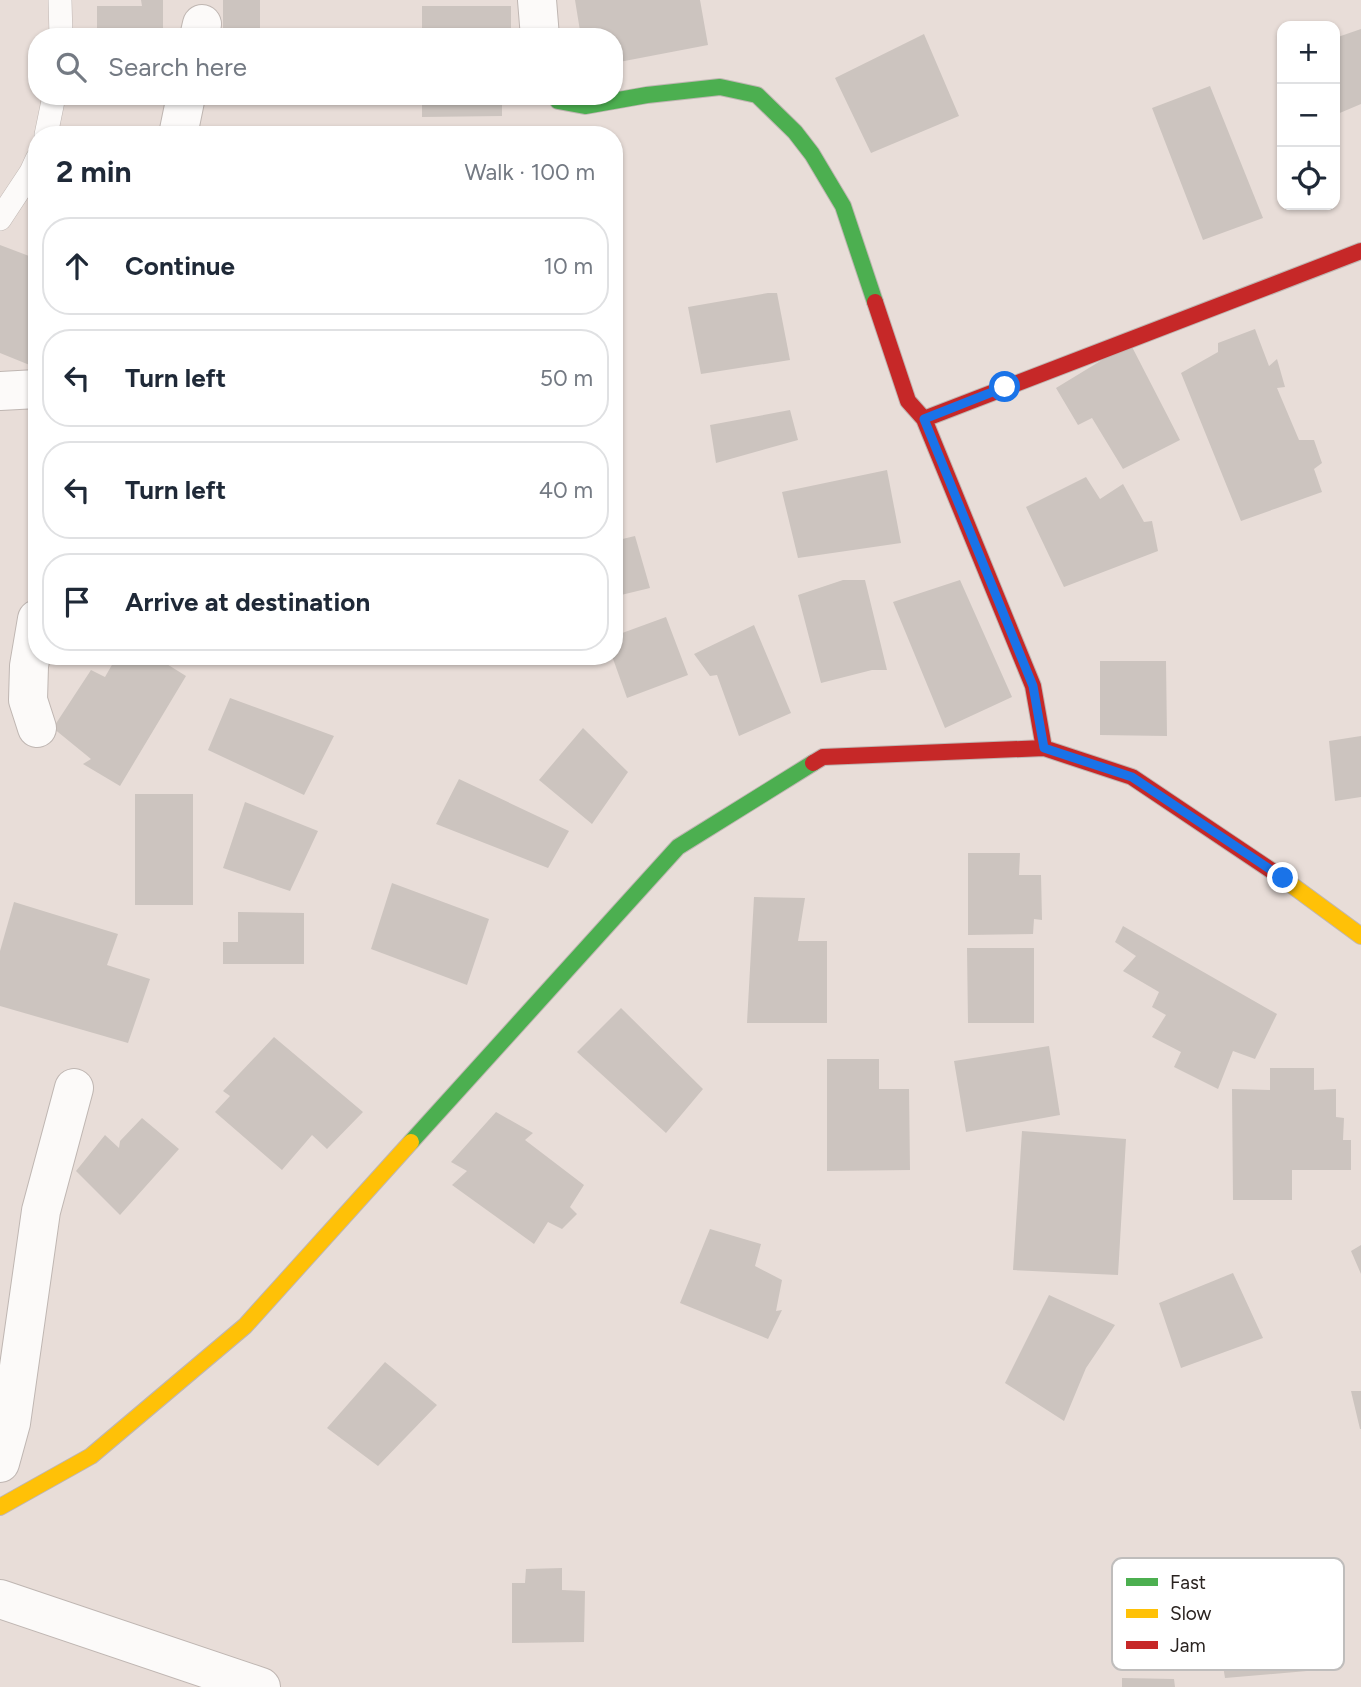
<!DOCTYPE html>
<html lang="en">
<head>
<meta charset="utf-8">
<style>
	:root { --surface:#fff; --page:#f6f6f7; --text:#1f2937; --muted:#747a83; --line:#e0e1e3 }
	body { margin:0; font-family:Figtree,sans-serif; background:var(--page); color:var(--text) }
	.controls { position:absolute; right:21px; top:21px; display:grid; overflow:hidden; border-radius:14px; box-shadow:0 2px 5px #0004 }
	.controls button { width:63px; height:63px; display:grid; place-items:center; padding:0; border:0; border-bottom:2px solid var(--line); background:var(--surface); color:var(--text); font:35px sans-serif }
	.stop { position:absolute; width:21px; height:21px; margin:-16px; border:5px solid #1a73e8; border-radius:50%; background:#fff }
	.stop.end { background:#1a73e8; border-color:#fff; box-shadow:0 2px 7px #0008 }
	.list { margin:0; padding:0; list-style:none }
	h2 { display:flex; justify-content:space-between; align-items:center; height:91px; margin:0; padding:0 28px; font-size:30px }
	h2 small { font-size:23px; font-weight:400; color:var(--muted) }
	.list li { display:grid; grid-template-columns:46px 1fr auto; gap:21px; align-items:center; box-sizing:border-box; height:98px; margin:0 14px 14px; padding:0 14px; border:2px solid var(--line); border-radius:28px }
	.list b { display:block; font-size:26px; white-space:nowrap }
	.list em { font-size:23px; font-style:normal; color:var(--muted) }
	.icon { flex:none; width:38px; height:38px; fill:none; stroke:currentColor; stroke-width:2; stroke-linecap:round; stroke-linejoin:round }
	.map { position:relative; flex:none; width:1361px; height:1687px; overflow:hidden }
	.search { position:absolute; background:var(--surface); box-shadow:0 2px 5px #0004; left:28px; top:28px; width:595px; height:77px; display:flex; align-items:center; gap:18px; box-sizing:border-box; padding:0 24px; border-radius:28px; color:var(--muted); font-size:26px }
	.panel { position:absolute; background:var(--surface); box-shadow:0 2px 5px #0004; left:28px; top:126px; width:595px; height:539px; border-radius:28px }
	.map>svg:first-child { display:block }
	.building { fill:#ccc4bf }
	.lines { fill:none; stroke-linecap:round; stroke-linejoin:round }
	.lane-casing { stroke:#bfb6b2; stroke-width:24 }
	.street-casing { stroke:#bfb6b2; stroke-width:40 }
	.fast-casing { stroke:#bfb6b2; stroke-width:18 }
	.slow-casing { stroke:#bfb6b2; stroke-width:18 }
	.jam-casing { stroke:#bfb6b2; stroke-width:18 }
	.lane { stroke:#fcfaf9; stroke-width:23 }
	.street { stroke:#fcfaf9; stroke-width:38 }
	.fast { stroke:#4caf50; stroke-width:16 }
	.slow { stroke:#ffc107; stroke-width:16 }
	.jam { stroke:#c62828; stroke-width:16 }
	.route { stroke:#1a73e8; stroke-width:9 }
	.key { fill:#fff; stroke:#bfbdbc; stroke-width:2 }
	.key-label { font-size:19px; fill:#2a2320 }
</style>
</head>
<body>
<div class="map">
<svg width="1361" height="1687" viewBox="0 0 1361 1687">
	<rect width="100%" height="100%" fill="#e8ddd8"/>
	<path class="building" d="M141,0H163V37H97V6H142Z
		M223,0H260V37H223Z
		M575,0H700L708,45L614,63V37H581Z
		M422,6H511V37H422Z
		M1361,29V104L1335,115V38Z
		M924,34L959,116L871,153L835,78Z
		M1210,86L1263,218L1203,240L1152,108Z
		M422,96H502V116L422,117Z
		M0,245L37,259V368L0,353Z
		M768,293H777L790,360L701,374L688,307Z
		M1255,329L1269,366L1277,359L1285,387L1277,388L1299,440H1314L1322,463L1314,469L1322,492L1241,521L1181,373L1218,352V343Z
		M1130,343L1180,440L1123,469L1092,418L1078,425L1056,388Z
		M790,410L798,440L716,463L710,425Z
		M887,470L901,543L798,558L782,492Z
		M1086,477L1100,499L1123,484L1144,522L1152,521L1158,551L1064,587L1026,507Z
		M635,536L650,588L621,595L614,571V541Z
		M843,580H865L887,670H872L821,683L798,595Z
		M960,580L1012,697L945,728L893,602Z
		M666,617L688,675L627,698L612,656H614V636Z
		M754,625L791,713L739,736L717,675L710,676L694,654Z
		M117,656H154L186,676L120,786L83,764L91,759L53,728L91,670L105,677Z
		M1100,661H1166L1167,736L1100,735Z
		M230,698L334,736L304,795L208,750Z
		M583,728L628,772L592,824L539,780Z
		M1361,736V797L1335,801L1329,741Z
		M459,779L569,831L548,868L436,824Z
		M135,794H193V905H135Z
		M245,802L318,831L290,891L223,868Z
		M968,853H1020L1019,875H1041L1042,920L1034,919L1033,934L968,935Z
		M392,883L489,919L467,985L371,949Z
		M754,897L805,898L798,941H827V1023H747Z
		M14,902L118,934L107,965L150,979L128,1043L0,1006V951Z
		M238,912L304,913V964H223V942H238Z
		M1123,926L1277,1014L1255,1059L1233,1051L1218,1089L1174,1067L1181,1052L1152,1037L1166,1015L1152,1007L1159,992L1123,971L1136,956L1115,942Z
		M967,948H1034V1023H968Z
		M621,1008L703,1089L666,1133L577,1052Z
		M274,1037L363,1112L327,1149L312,1135L282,1170L215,1112L230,1096L223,1091Z
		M1049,1046L1060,1115L966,1132L954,1061Z
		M827,1059H879V1089H909L910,1170L827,1171Z
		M1270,1068H1314V1090L1336,1089V1117L1344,1118L1343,1140H1351V1170H1292V1200H1233L1232,1089L1270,1090Z
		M496,1112L533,1133L525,1140L584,1185L570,1207L577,1214L562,1229L548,1222L534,1244L452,1185L467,1171L451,1162Z
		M142,1118L179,1149L120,1215L76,1171L105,1135L119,1148L120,1141Z
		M1022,1131L1126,1139L1118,1275L1013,1270Z
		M710,1229L761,1244L755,1266L782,1280L776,1311L782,1310L768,1339L680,1303Z
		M1361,1245V1274L1351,1251Z
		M1233,1273L1263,1338L1181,1368L1159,1303Z
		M1049,1295L1115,1325L1086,1368L1064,1421L1005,1383Z
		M385,1362L437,1405L378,1466L327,1428Z
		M1351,1391H1361V1429H1360Z
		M562,1568V1590L585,1591L584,1642L512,1643V1583H525L526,1569Z
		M1307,1634V1671L1225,1678L1218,1635Z
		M1122,1678L1174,1679L1175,1687H1122Z"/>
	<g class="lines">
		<defs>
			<path id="lane" d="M60,0L61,37
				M46,135L54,96
				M0,219L31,172L37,159"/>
			<path id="street" d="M537,0L540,37
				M199,37L202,24
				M178,135L186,96
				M0,391L37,389
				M37,619L29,666L28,700L37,728
				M0,1463L11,1423L41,1211L74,1088
				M0,1599L261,1687"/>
			<path id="fast" d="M556,96L558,101L585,106L647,95L720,87L757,95L795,132L812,154L843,206L875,302
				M411,1142L678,847L813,763"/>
			<path id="slow" d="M1278,875L1361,936
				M0,1507L91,1456L245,1326L411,1142"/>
			<path id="jam" d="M875,302L908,401L924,419L1033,686L1044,748
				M924,419L1361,251
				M813,763L823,757L1044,748L1132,777L1278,875"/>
		</defs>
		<use href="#lane" class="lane-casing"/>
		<use href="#street" class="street-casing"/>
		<use href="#fast" class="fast-casing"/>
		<use href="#slow" class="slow-casing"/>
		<use href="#jam" class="jam-casing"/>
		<use href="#lane" class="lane"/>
		<use href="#street" class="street"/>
		<use href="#fast" class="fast"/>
		<use href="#slow" class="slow"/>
		<use href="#jam" class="jam"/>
	</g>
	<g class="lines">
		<path class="route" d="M1005,387L924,419L1033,686L1044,748L1132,777L1283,878"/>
	</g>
	<rect x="1112" y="1558" width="232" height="112" rx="10" class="key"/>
	<rect x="1126" y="1578" width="32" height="8" fill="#4caf50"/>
	<rect x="1126" y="1609" width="32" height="9" fill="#ffc107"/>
	<rect x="1126" y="1641" width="32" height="8" fill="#c62828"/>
	<g class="key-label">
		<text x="1170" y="1589">Fast</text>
		<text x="1170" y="1620">Slow</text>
		<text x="1170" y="1652">Jam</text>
	</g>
</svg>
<div class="controls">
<button>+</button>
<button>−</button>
<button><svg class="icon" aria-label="locate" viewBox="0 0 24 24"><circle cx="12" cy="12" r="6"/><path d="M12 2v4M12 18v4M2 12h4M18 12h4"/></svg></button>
</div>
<div class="stop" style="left:1005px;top:387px"></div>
<div class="stop end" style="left:1283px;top:878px"></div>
<div class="search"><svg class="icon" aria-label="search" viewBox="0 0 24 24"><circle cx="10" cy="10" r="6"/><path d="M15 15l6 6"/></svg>Search here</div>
<section class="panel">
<h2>2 min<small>Walk · 100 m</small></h2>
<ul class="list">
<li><svg class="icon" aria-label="ahead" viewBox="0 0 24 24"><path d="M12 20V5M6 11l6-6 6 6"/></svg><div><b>Continue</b></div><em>10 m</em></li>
<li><svg class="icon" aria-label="left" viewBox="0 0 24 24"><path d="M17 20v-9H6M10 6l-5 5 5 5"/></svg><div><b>Turn left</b></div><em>50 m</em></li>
<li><svg class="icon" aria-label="left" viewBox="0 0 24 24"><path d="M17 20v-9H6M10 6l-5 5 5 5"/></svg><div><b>Turn left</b></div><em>40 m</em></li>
<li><svg class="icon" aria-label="arrive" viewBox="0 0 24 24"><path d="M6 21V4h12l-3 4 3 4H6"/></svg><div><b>Arrive at destination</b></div></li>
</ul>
</section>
</div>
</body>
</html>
